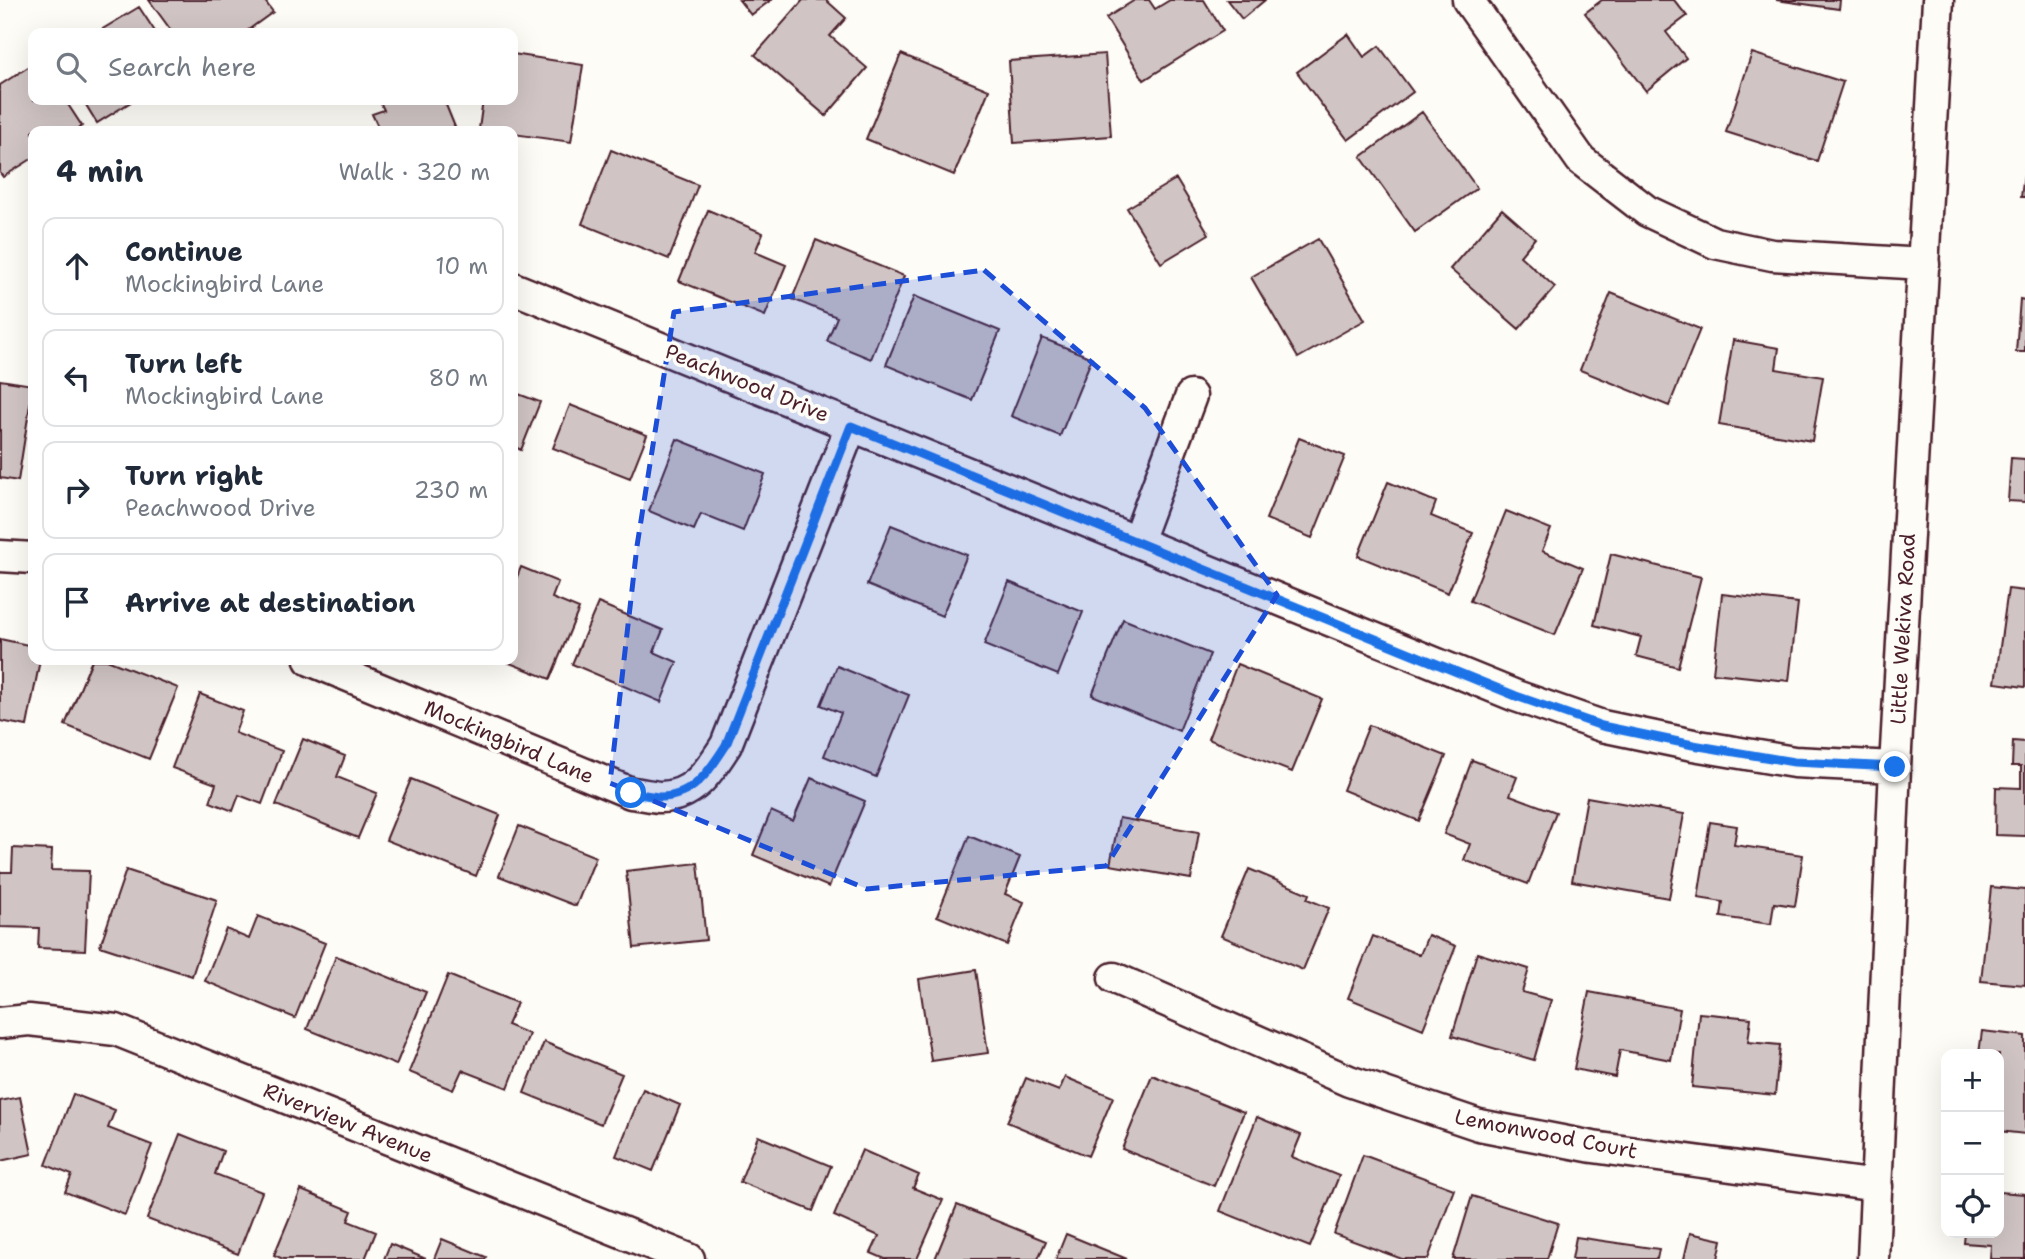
<!DOCTYPE html>
<html lang="en">
<head>
<meta charset="utf-8">
<style>
	:root { --surface:#fff; --page:#f2f2f3; --text:#1f2937; --muted:#747a83; --line:#e0e1e3 }
	body { margin:0; font-family:"Shantell Sans",sans-serif; background:var(--page); color:var(--text) }
	.controls { position:absolute; right:21px; bottom:21px; display:grid; overflow:hidden; border-radius:14px; box-shadow:0 7px 28px #0002 }
	.controls button { width:63px; height:63px; display:grid; place-items:center; padding:0; border:0; border-bottom:2px solid var(--line); background:var(--surface); color:var(--text); font:35px sans-serif }
	.stop { position:absolute; width:21px; height:21px; margin:-16px; border:5px solid #1a73e8; border-radius:50%; background:#fff }
	.stop.end { background:#1a73e8; border-color:#fff; box-shadow:0 2px 7px #0008 }
	.list { margin:0; padding:0; list-style:none }
	h2 { display:flex; justify-content:space-between; align-items:center; height:91px; margin:0; padding:0 28px; font-size:30px }
	h2 small { font-size:23px; font-weight:400; color:var(--muted) }
	.list li { display:grid; grid-template-columns:46px 1fr auto; gap:21px; align-items:center; box-sizing:border-box; height:98px; margin:0 14px 14px; padding:0 14px; border:2px solid var(--line); border-radius:14px }
	.list b { display:block; font-size:26px; white-space:nowrap }
	.list p { margin:0; font-size:23px; white-space:nowrap; color:var(--muted) }
	.list em { font-size:23px; font-style:normal; color:var(--muted) }
	.icon { flex:none; width:38px; height:38px; fill:none; stroke:currentColor; stroke-width:2; stroke-linecap:round; stroke-linejoin:round }
	.map { position:relative; flex:none; width:2025px; height:1259px; overflow:hidden }
	.search { position:absolute; background:var(--surface); box-shadow:0 7px 28px #0002; left:28px; top:28px; width:490px; height:77px; display:flex; align-items:center; gap:18px; box-sizing:border-box; padding:0 24px; border-radius:14px; color:var(--muted); font-size:26px }
	.panel { position:absolute; background:var(--surface); box-shadow:0 7px 28px #0002; left:28px; top:126px; width:490px; height:539px; border-radius:14px }
	.map>svg:first-child { display:block }
	.building { fill:#d0c5c4; stroke:#4a1f2b; stroke-width:2 }
	.lines { fill:none; stroke-linecap:round; stroke-linejoin:round }
	.street-casing { stroke:#4a1f2b; stroke-width:35 }
	.street { stroke:#fdfcf7; stroke-width:30 }
	.route { stroke:#1a73e8; stroke-width:9 }
	.marked { fill:#1d4ed8; fill-opacity:0.2; stroke:#1d4ed8; stroke-width:5; stroke-dasharray:14 9; stroke-linejoin:round }
	.labels { text-anchor:middle; stroke-width:7; stroke-linejoin:round; paint-order:stroke }
	.street-label { font-size:21px; fill:#4a1f2b; stroke:#fdfcf7 }
</style>
</head>
<body>
<div class="map">
<svg width="2025" height="1259" viewBox="0 0 2025 1259">
	<rect width="100%" height="100%" fill="#fdfcf7"/>
	<filter id="ink" filterUnits="userSpaceOnUse"><feTurbulence type="fractalNoise" baseFrequency=".0143" numOctaves="2"/><feDisplacementMap in="SourceGraphic" scale="14" xChannelSelector="R" yChannelSelector="G"/><feConvolveMatrix kernelMatrix="1 2 1 2 8 2 1 2 1" color-interpolation-filters="sRGB"/></filter>
	<g filter="url(#ink)">
		<path class="building" d="M149,0H264L273,12L244,33H173Z
			M739,0H771L751,15Z
			M803,0H826L846,18L830,36L867,68L826,116L755,55Z
			M1135,0H1149L1155,9L1170,0H1204L1223,31L1144,80L1106,18Z
			M1227,0H1265L1242,19Z
			M1602,0H1674L1687,16L1666,32L1686,58L1646,91L1585,13Z
			M1776,0H1840L1839,9Z
			M139,7L156,33H96Z
			M1348,34L1364,57L1379,46L1413,92L1348,140L1297,72Z
			M1752,53L1843,82L1817,161L1726,132Z
			M513,54L583,65L571,142L513,134V131L479,129L483,100H513Z
			M901,54L989,90L954,175L866,139Z
			M1105,54L1111,136L1014,143L1009,61Z
			M33,64V100H65L82,126L74,131H33V158L3,177L0,173V85Z
			M83,100H134L97,123Z
			M379,100H444L455,127L446,131H380L372,114L384,110Z
			M1422,112L1477,188L1415,232L1361,157Z
			M611,150L698,185L669,259L582,224Z
			M2025,168V197H2021Z
			M1176,179L1209,234L1161,263L1127,208Z
			M1502,209L1535,238L1520,256L1555,287L1519,329L1450,269Z
			M708,210L763,233L755,252L786,265L765,316L679,281Z
			M1318,239L1365,320L1298,358L1251,277Z
			M816,240L904,276L871,359L827,341L837,317L792,299Z
			M1611,293L1700,329L1669,406L1580,370Z
			M914,296L1000,331L972,400L886,365Z
			M2020,299L2025,300V352H2016Z
			M1042,338L1092,358L1060,436L1011,416Z
			M1733,340L1779,348L1776,369L1823,377L1812,441L1719,425Z
			M0,380L33,385L18,481L0,478Z
			M513,392L540,402L521,450L513,446Z
			M570,405L647,435L630,478L553,448Z
			M1299,438L1345,456L1312,538L1266,519Z
			M677,439L765,474L743,531L701,514L694,530L649,511Z
			M2011,458L2025,459V502L2008,501Z
			M1388,482L1436,502L1431,516L1473,533L1448,593L1358,556Z
			M1506,511L1551,529L1542,551L1583,568L1555,635L1470,601Z
			M891,525L967,555L942,616L867,585Z
			M1611,554L1701,577L1678,667L1636,656L1641,637L1594,625Z
			M521,567L558,582L552,598L579,609L550,679L507,662L508,660H513V649L516,642L513,641V583L514,584Z
			M1009,582L1083,612L1058,675L984,645Z
			M2008,589L2025,591V687L1995,683Z
			M1722,594L1798,603L1789,681L1713,673Z
			M598,603L663,630L654,652L677,662L661,702L572,664Z
			M1123,619L1210,654L1179,731L1092,695Z
			M0,639L33,646V660H40L27,726L0,721Z
			M92,660H107L178,688L149,759L65,725Z
			M1237,664L1322,699L1292,772L1208,739Z
			M837,666L909,695L876,777L824,756L841,713L821,705Z
			M200,694L243,711L235,733L282,751L262,804L239,795L233,811L210,802L216,784L172,768Z
			M1369,725L1446,756L1419,821L1343,790Z
			M303,739L345,756L337,777L377,793L358,838L276,805Z
			M2013,741L2025,742V836L1995,835L1996,787L2021,788V766H2012Z
			M1472,760L1517,777L1510,795L1556,812L1528,884L1464,860L1470,844L1444,834Z
			M811,778L865,801L829,887L753,855L771,811L793,821Z
			M411,779L500,815L476,876L386,840Z
			M1587,797L1684,814L1669,898L1572,881Z
			M1119,818L1199,832L1191,879L1110,865Z
			M1710,822L1737,826L1734,845L1803,855L1795,906L1774,903L1771,924L1721,917L1723,902L1698,898Z
			M519,826L596,857L576,906L499,876Z
			M969,836L1020,857L1005,894L1024,902L1007,945L937,916Z
			M13,848L52,850L51,870L89,871L85,950L38,948L39,928L0,927V872H12Z
			M698,863L706,940L634,948L626,871Z
			M1249,869L1309,894L1307,899L1329,908L1303,970L1221,936Z
			M126,870L217,900L192,976L100,946Z
			M1991,887L2025,890V985L1981,981Z
			M258,916L325,943L295,1018L205,981L226,929L249,939Z
			M1428,935L1456,946L1423,1029L1348,998L1373,936L1420,955Z
			M1477,953L1529,969L1522,992L1551,1000L1534,1060L1452,1036Z
			M336,956L426,992L396,1065L307,1029Z
			M976,970L988,1053L931,1061L919,979Z
			M448,975L517,1003L507,1025L529,1034L508,1088L462,1070L453,1090L409,1072Z
			M1589,992L1680,1009L1671,1060L1620,1050L1615,1077L1574,1069Z
			M1699,1013L1751,1018L1748,1042L1780,1045L1775,1095L1692,1087Z
			M1982,1031L2025,1036V1134L1999,1131V1054H1979Z
			M544,1042L622,1074L601,1124L524,1093Z
			M1152,1075L1244,1112L1214,1186L1122,1149Z
			M1065,1077L1113,1097L1088,1156L1007,1122L1026,1078L1059,1091Z
			M643,1089L680,1105L653,1171L616,1156Z
			M73,1094L115,1110L108,1128L152,1145L125,1215L65,1192L72,1175L46,1165Z
			M20,1097L32,1154L0,1161V1101Z
			M1257,1117L1301,1135L1292,1157L1339,1176L1310,1247L1220,1211Z
			M180,1134L223,1151L215,1174L262,1192L238,1254L147,1219Z
			M758,1136L831,1166L813,1211L740,1182Z
			M862,1150L919,1175L913,1188L943,1200L917,1259H885L871,1253L879,1236L834,1216Z
			M1363,1155L1454,1189L1428,1259H1402L1334,1234Z
			M301,1190L352,1211L348,1221L376,1232L365,1259H283L274,1255Z
			M1999,1192L2025,1194V1259H1990L1991,1245L1964,1243L1965,1233H1999Z
			M1472,1196L1558,1223L1547,1259H1453Z
			M957,1205L1046,1241L1038,1259H935Z
			M1690,1233L1722,1240L1718,1259H1684Z
			M1066,1234L1127,1259H1056Z
			M1576,1237L1659,1249L1657,1259H1572Z
			M442,1239L486,1257L485,1259H434Z
			M390,1244L426,1259H384Z"/>
		<g class="lines">
			<defs>
				<path id="street" d="M1468,0L1581,160L1647,211L1715,243L1772,255L1924,264
					M513,288L1516,696L1602,726L1693,745L1794,762L1895,767
					M1137,541L1191,396
					M0,556L33,558
					M310,660L631,793C641,794 650,796 659,797C693,798 710,770 726,745L851,426
					M1114,978L1349,1081L1479,1125L1593,1147L1877,1186
					M0,1023L29,1020L116,1030L689,1259
					M1873,1259L1895,767L1938,0"/>
			</defs>
			<use href="#street" class="street-casing"/>
			<use href="#street" class="street"/>
		</g>
	</g>
	<g class="lines" filter="url(#ink)">
		<path class="route" d="M631,793C640,794 650,796 659,797C693,798 710,770 726,745L851,426L1516,696L1602,726L1693,745L1794,762L1895,767"/>
	</g>
	<path class="marked" d="M984,270L1145,408L1277,595L1106,866L867,889L610,783L637,546L674,312Z"/>
	<g class="labels">
		<g class="street-label">
			<text transform="translate(747 383) rotate(22)" y="7">Peachwood Drive</text>
			<text transform="translate(1903 629) rotate(-87)" y="7">Little Wekiva Road</text>
			<text transform="translate(509 742) rotate(23)" y="7">Mockingbird Lane</text>
			<text transform="translate(348 1123) rotate(22)" y="7">Riverview Avenue</text>
			<text transform="translate(1546 1134) rotate(11)" y="7">Lemonwood Court</text>
		</g>
	</g>
</svg>
<div class="controls">
<button>+</button>
<button>−</button>
<button><svg class="icon" aria-label="locate" viewBox="0 0 24 24"><circle cx="12" cy="12" r="6"/><path d="M12 2v4M12 18v4M2 12h4M18 12h4"/></svg></button>
</div>
<div class="stop" style="left:631px;top:793px"></div>
<div class="stop end" style="left:1895px;top:767px"></div>
<div class="search"><svg class="icon" aria-label="search" viewBox="0 0 24 24"><circle cx="10" cy="10" r="6"/><path d="M15 15l6 6"/></svg>Search here</div>
<section class="panel">
<h2>4 min<small>Walk · 320 m</small></h2>
<ul class="list">
<li><svg class="icon" aria-label="ahead" viewBox="0 0 24 24"><path d="M12 20V5M6 11l6-6 6 6"/></svg><div><b>Continue</b><p>Mockingbird Lane</p></div><em>10 m</em></li>
<li><svg class="icon" aria-label="left" viewBox="0 0 24 24"><path d="M17 20v-9H6M10 6l-5 5 5 5"/></svg><div><b>Turn left</b><p>Mockingbird Lane</p></div><em>80 m</em></li>
<li><svg class="icon" aria-label="right" viewBox="0 0 24 24"><path d="M7 20v-9h11M14 6l5 5-5 5"/></svg><div><b>Turn right</b><p>Peachwood Drive</p></div><em>230 m</em></li>
<li><svg class="icon" aria-label="arrive" viewBox="0 0 24 24"><path d="M6 21V4h12l-3 4 3 4H6"/></svg><div><b>Arrive at destination</b></div></li>
</ul>
</section>
</div>
</body>
</html>
